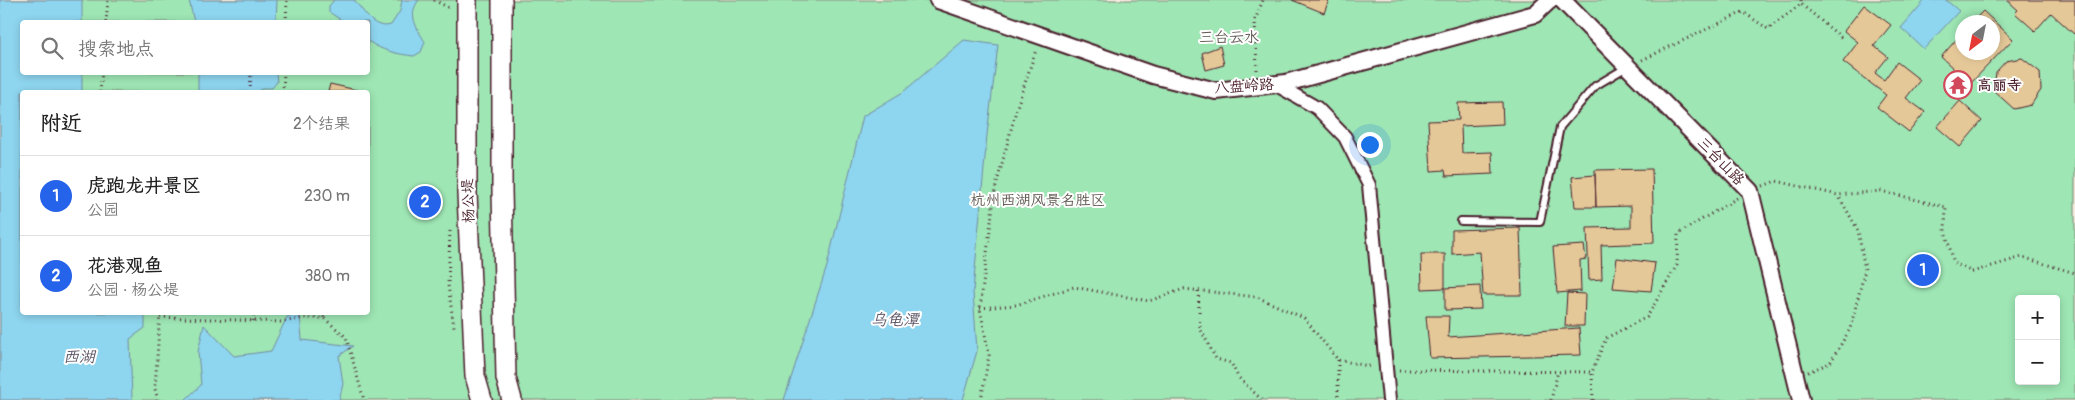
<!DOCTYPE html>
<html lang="zh">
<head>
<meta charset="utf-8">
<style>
	:root { --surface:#fff; --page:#f6f6f6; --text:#222; --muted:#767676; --line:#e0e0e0; --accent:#2563eb }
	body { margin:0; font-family:Pangolin,"LXGW WenKai TC",sans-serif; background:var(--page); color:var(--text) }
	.controls { position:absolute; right:15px; bottom:15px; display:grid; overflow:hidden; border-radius:5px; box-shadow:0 2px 8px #0003 }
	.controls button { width:45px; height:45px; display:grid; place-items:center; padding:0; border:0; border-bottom:1px solid var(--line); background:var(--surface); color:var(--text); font:25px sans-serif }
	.compass { position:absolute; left:1955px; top:15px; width:45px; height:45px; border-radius:50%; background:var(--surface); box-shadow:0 2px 8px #0003; rotate:212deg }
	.you { position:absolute; left:1369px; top:144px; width:18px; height:18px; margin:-12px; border:4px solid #fff; border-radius:50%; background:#1a73e8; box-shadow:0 0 0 8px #1a73e833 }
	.badge { display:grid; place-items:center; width:32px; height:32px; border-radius:50%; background:var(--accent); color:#fff; font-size:16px; font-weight:700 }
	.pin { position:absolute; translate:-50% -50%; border:2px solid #fff; box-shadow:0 1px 5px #0006 }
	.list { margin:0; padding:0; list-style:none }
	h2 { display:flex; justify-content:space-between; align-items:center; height:65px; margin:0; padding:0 20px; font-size:21px }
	h2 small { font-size:16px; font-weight:400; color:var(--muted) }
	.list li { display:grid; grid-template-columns:32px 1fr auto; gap:15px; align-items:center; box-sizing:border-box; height:80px; padding:0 20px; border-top:1px solid var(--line) }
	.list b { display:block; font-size:19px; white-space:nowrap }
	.list p { margin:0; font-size:16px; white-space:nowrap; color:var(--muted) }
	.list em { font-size:16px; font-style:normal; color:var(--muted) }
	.icon { flex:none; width:28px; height:28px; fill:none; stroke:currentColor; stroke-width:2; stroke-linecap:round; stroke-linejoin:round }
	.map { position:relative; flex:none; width:2075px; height:400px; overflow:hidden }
	.search { position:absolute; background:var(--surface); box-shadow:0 2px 8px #0003; left:20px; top:20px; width:350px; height:55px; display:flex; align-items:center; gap:12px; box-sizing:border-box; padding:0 18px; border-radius:5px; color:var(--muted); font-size:19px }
	.panel { position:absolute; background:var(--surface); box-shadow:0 2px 8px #0003; left:20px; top:90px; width:350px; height:225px; border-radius:5px }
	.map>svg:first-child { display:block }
	.green { fill:#9ee6b4; stroke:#748270; fill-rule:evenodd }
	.water { fill:#8ed5ef; stroke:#738ca1 }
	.building { fill:#e5c898; stroke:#4a1f2b }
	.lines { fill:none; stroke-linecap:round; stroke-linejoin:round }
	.service-casing { stroke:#4a1f2b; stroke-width:10 }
	.minor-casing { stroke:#4a1f2b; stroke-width:16 }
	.tertiary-casing { stroke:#4a1f2b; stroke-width:20 }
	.secondary-casing { stroke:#4a1f2b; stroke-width:22 }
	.path { stroke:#4a1f2b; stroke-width:3; stroke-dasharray:1 4; stroke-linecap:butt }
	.service { stroke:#fff; stroke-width:6 }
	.minor { stroke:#fff; stroke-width:12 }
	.tertiary { stroke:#fff; stroke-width:16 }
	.secondary { stroke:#fff; stroke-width:19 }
	.labels { text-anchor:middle; stroke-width:4; stroke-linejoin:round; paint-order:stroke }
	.park-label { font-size:15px; fill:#635b54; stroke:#fff }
	.poi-label { font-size:15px; font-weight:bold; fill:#4a1f2b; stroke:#fff; text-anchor:start }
	.street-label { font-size:15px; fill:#4a1f2b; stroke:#fff }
	.water-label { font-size:16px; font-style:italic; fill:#5e5666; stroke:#fff }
</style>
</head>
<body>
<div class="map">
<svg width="2075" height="400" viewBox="0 0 2075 400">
	<rect width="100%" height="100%" fill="#f7eee0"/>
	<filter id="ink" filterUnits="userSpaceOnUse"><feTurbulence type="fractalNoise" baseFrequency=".02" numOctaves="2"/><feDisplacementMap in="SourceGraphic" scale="10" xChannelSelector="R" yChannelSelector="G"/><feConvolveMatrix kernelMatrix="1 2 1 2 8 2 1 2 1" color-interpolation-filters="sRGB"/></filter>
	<g filter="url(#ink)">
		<path class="green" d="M0,0H2075V400H0ZM22,22H368V72H22ZM1962,22H1992V52H1962ZM22,92H368V312H22ZM2019,299H2056V381H2019Z"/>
		<path class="water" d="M0,0H82V22H22V72L82,73V92H22V312L145,313V328L130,339L132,400H0Z
			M189,0H277L276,22H194Z
			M334,0H354C365,12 373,30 391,25L400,11L402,0H419C407,15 417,28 425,42L421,52L414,56C397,54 382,51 368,41V22H344L329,12V6Z
			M1925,0H1946L1959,11L1924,49L1901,28Z
			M964,40L998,45L987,135L973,292L977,351L963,400H784L827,266L863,116L903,92Z
			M198,73H276L277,82L272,88H263L257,92H198Z
			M297,313H300L302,340L353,346L339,356L343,384L339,400H185L201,385L198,352L204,325L234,356L271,351L287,317Z"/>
		<path class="building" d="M1292,0H1329L1324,13Z
			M2007,0H2075V32L2074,34L2051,13L2035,31L2015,13L2018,10Z
			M1864,5L1891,25L1874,46L1888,57L1875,73L1884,80L1897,62L1920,80L1906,98L1925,112L1909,132L1877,107L1886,95L1843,62L1858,42L1844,31Z
			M1983,11L2013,39L1970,84L1941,57L1962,33V52H1992V22H1972Z
			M1220,46L1224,65L1206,70L1202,53Z
			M2022,58L2040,72L2041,90L2031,105L2014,109L1994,91L1996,72L2006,61Z
			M330,84L370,93L368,103V92H328Z
			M1960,101L1982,121L1960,147L1937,127Z
			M1502,102L1503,124L1461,126L1462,153L1492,152L1493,174L1446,176L1445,170L1431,171L1428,121L1459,120L1458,103Z
			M1652,169L1654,243L1601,245L1602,279L1589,280L1587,228L1631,227V206L1596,207L1595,170Z
			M1595,175L1596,207H1575L1572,177Z
			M1520,228L1522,295H1483L1480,252L1452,254V230Z
			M1584,245L1586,259L1580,260L1581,291L1557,293L1553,247Z
			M1421,254H1445V288L1422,289Z
			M1617,258L1655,263L1651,291L1613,288Z
			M1480,286L1481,309L1445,310V288Z
			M1567,293L1585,294L1584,326H1565Z
			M1426,316H1449L1448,337L1579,328L1581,355L1430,358Z"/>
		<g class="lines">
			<defs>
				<path id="service" d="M1461,221L1540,222L1560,127L1595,86L1627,67"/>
				<path id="minor" d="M1275,84L1317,108L1345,137L1369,185L1389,400"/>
				<path id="tertiary" d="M938,0L1153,75L1216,91L1286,83L1535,14L1550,0
					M1562,0L1750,191L1801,400"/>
				<path id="secondary" d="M467,0V193L475,376L482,400
					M502,0V190L506,378L512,400"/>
			</defs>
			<use href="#service" class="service-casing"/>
			<use href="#minor" class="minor-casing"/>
			<use href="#tertiary" class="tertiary-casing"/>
			<use href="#secondary" class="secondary-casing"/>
			<path class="path" d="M434,0L451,9
				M1801,0V4L1843,39
				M106,22L108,0
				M286,22L287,0
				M1642,60L1743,12L1768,29L1801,4
				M1257,70L1255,20L1263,0
				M100,92L102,72
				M250,92L251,72
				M283,92L284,72
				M1763,186L1776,181L1838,195L1881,191L1946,207L1945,231L1954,263L1972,272L2022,257L2075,273
				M450,231L448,285L454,327
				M1198,291L1200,328L1216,359L1231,363L1238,377L1262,400
				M980,308L1016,305L1074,287L1149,301L1184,289L1257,297L1304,318L1338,360L1373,367
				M321,312L324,318
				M160,317L282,322L304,318H324L346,337L364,400
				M253,321L254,312
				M1338,360V400
				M1399,370L1592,372
				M1808,372L1830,363L1850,329L1865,270L1858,230L1838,195
				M158,400L155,389L160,312
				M981,400L989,355L980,308L995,190L1017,107L1036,50
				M1551,400L1558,371
				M1593,400L1592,372L1606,338L1647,317L1677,265L1678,234L1737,198"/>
			<use href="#service" class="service"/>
			<use href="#minor" class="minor"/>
			<use href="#tertiary" class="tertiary"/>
			<use href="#secondary" class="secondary"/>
		</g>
	</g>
	<defs>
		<symbol id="temple-ring" viewBox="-11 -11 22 22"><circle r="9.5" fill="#fff" stroke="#d1495b" stroke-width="1.5"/><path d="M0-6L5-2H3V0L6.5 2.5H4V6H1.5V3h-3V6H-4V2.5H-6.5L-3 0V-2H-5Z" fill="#d1495b"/></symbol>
	</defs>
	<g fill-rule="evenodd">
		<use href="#temple-ring" x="1942" y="69" width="32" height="32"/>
	</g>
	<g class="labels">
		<g class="park-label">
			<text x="1229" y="42">三台云水</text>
			<text x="1038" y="205">杭州西湖风景名胜区</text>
		</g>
		<g class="poi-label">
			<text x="1977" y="90">高丽寺</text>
		</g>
		<g class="street-label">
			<text transform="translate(1244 86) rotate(-4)" y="5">八盘岭路</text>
			<text transform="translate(1721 161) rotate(46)" y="5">三台山路</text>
			<text transform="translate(468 201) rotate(-92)" y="5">杨公堤</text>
		</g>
		<g class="water-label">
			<text x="895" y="325">乌龟潭</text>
			<text x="79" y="362">西湖</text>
		</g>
	</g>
</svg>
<div class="controls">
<button>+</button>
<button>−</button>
</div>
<svg class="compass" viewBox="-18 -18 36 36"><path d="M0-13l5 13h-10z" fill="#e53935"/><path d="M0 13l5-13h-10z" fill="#767676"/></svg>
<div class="you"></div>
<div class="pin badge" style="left:1923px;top:270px">1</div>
<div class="pin badge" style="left:425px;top:202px">2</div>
<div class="search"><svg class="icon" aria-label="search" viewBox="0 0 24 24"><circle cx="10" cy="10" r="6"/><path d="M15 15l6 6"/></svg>搜索地点</div>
<section class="panel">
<h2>附近<small>2个结果</small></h2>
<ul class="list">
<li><span class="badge">1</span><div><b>虎跑龙井景区</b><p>公园</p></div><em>230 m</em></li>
<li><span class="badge">2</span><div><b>花港观鱼</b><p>公园 · 杨公堤</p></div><em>380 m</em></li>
</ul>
</section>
</div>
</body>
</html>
